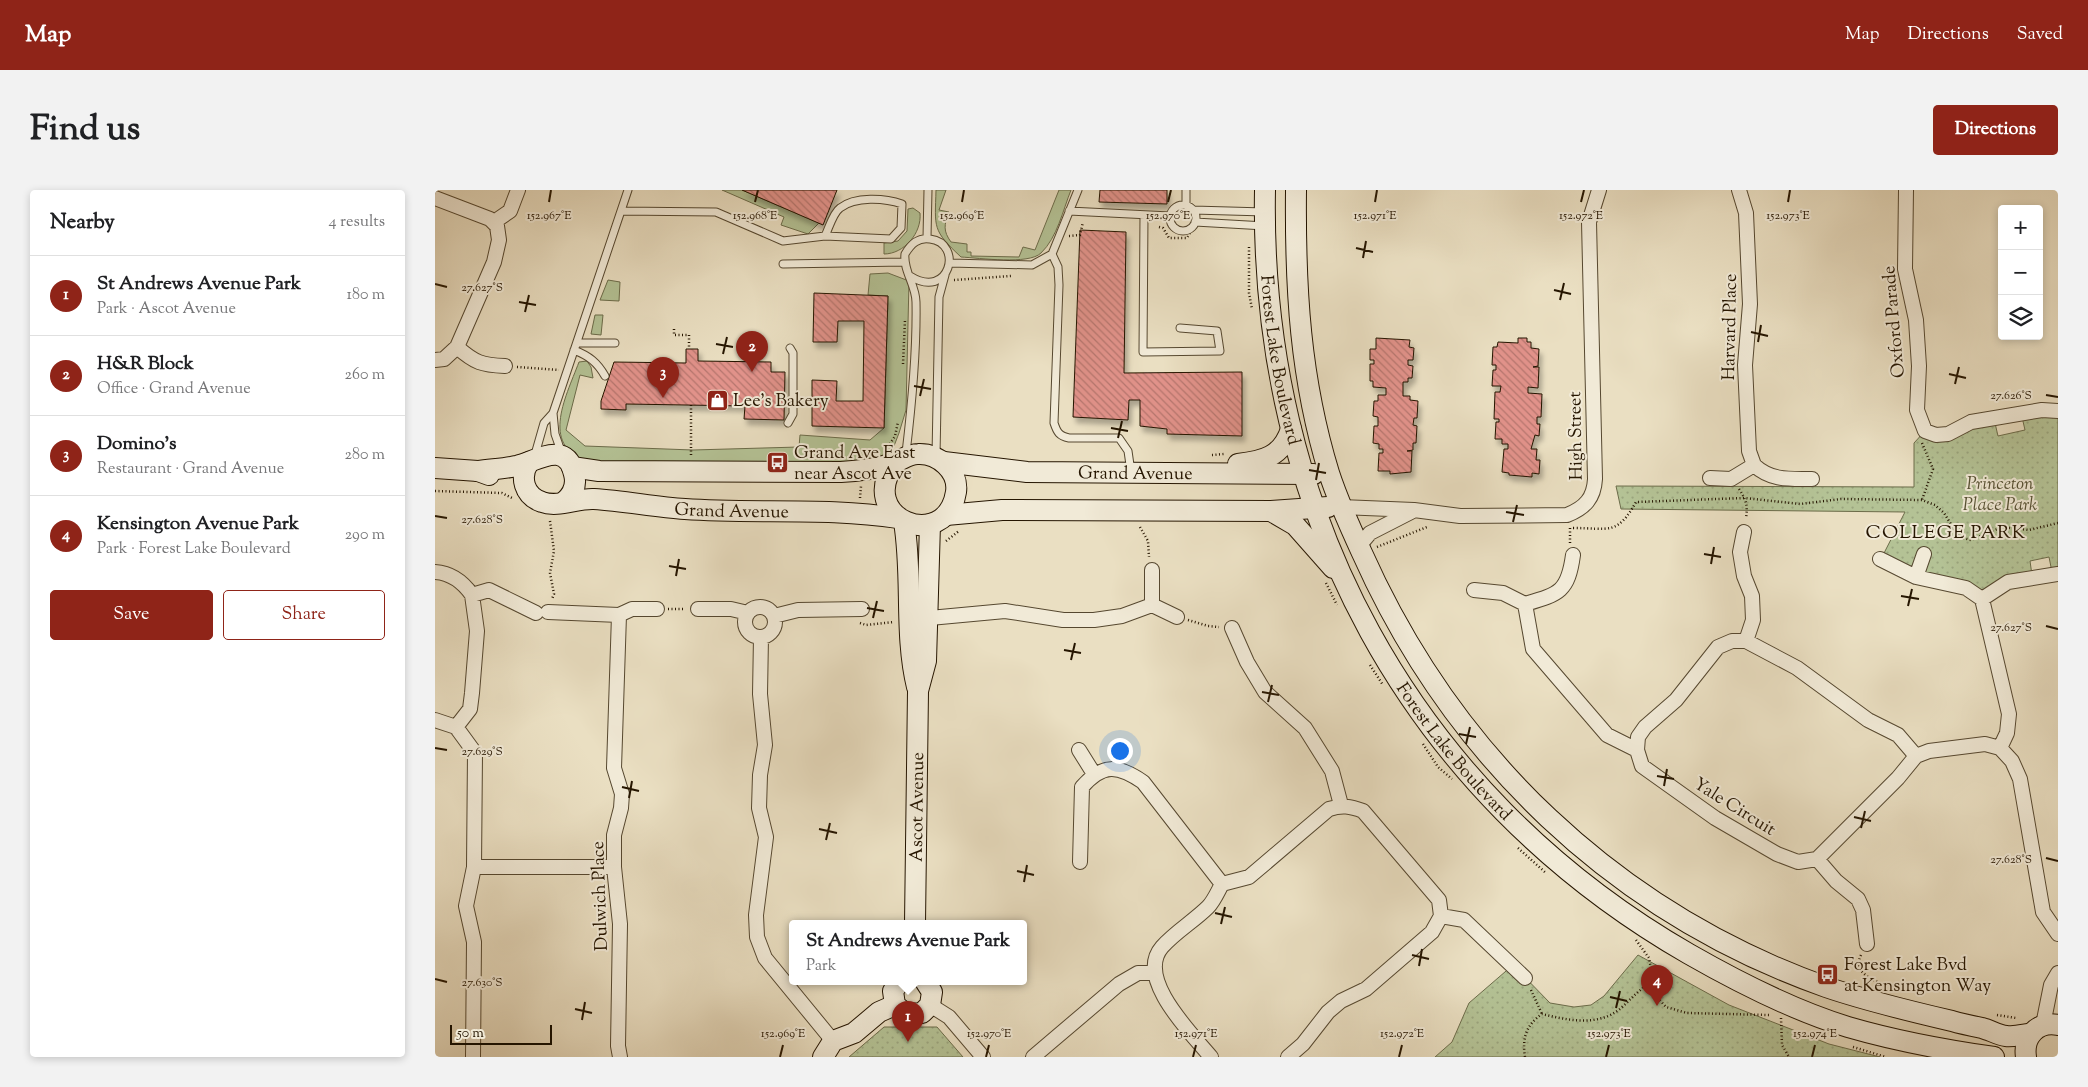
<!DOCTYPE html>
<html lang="en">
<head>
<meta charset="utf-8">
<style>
	:root { --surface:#fff; --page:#f2f2f2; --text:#202124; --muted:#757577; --line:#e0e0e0; --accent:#8f2418 }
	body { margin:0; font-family:"Sorts Mill Goudy",serif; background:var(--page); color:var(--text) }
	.controls { position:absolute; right:15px; top:15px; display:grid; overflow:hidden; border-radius:5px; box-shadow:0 2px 8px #0003 }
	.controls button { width:45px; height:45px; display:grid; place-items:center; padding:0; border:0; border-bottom:1px solid var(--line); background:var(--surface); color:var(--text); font:25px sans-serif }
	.scale { position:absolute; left:15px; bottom:12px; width:102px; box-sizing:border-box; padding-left:5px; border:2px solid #251500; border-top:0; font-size:14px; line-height:18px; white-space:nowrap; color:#251500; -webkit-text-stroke:4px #f1ead7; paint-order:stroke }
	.you { position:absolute; left:684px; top:560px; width:18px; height:18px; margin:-12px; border:4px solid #fff; border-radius:50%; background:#1a73e8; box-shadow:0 0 0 8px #1a73e833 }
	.badge { display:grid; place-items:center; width:32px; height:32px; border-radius:50%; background:var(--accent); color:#fff; font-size:16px; font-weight:700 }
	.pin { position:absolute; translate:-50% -41px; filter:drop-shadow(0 1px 2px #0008) }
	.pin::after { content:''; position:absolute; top:26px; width:18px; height:15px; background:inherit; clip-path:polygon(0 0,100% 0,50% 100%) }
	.popup { position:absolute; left:354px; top:730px; width:238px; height:65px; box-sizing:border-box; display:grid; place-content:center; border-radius:5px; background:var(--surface); filter:drop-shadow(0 1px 4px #0005); font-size:16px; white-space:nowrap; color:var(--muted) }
	.popup b { font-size:19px; color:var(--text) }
	.popup::after { content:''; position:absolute; left:50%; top:100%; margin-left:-10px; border:10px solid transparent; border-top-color:var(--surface) }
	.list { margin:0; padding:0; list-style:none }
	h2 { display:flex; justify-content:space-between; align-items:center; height:65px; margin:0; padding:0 20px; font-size:21px }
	h2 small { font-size:16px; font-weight:400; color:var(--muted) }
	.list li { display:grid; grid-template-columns:32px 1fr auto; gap:15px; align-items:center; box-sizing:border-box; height:80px; padding:0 20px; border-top:1px solid var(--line) }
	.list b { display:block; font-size:19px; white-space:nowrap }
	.list p { margin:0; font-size:16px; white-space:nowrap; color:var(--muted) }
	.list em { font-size:16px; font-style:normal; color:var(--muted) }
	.actions { display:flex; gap:10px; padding:15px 20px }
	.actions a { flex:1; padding:11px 0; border:1px solid var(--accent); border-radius:5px; text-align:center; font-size:18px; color:var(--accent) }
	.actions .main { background:var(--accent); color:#fff }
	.icon { flex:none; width:28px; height:28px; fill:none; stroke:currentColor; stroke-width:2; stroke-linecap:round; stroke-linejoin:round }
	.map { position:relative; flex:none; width:1623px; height:867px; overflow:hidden; border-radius:5px }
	header { display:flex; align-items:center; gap:30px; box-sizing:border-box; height:70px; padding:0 25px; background:var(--accent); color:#fff }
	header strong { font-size:24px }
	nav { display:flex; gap:28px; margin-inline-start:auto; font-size:18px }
	.intro { display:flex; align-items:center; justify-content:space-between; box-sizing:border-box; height:120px; padding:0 30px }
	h1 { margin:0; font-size:35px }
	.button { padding:12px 22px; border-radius:5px; background:var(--accent); color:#fff; font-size:18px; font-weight:700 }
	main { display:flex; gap:30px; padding:0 30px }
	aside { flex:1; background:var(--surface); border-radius:5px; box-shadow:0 2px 8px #0003 }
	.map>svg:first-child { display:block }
	.green { fill:#b4c295; stroke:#6c6c4a }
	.park { fill:url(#park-dots); stroke:#6c6c4a; fill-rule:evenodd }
	.building { fill:url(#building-back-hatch); stroke:#251500; filter:url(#shadow) }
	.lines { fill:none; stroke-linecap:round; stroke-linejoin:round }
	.lane-casing { stroke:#564830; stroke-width:9 }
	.street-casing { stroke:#564830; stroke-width:16 }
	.secondary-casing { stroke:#251500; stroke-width:22 }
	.path { stroke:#251500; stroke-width:2.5; stroke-dasharray:1 2.5; stroke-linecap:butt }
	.lane { stroke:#f1ead7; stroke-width:7 }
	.street { stroke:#f1ead7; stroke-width:14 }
	.secondary { stroke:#f1ead7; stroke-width:20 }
	.ticks { fill:none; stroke:#251500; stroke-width:2 }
	.labels { text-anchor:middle; stroke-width:4; stroke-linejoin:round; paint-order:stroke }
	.street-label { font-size:18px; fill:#251500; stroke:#f1ead7 }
	.poi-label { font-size:18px; fill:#251500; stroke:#f1ead7; text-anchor:start }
	.park-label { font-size:18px; font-style:italic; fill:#575234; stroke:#f1ead7 }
	.neighbourhood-label { font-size:19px; letter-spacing:1px; fill:#251500; stroke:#f1ead7 }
	.ticks-label { font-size:12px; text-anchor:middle; fill:#251500; stroke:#f1ead7; stroke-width:4; stroke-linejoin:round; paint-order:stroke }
</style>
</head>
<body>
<header>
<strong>Map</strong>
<nav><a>Map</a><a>Directions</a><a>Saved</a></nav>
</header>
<div class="intro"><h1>Find us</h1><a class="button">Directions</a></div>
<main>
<aside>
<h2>Nearby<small>4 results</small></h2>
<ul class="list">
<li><span class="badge">1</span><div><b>St Andrews Avenue Park</b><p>Park · Ascot Avenue</p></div><em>180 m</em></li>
<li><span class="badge">2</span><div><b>H&amp;R Block</b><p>Office · Grand Avenue</p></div><em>260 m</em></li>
<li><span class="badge">3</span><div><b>Domino's</b><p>Restaurant · Grand Avenue</p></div><em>280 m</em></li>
<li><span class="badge">4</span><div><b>Kensington Avenue Park</b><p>Park · Forest Lake Boulevard</p></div><em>290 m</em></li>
</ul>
<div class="actions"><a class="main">Save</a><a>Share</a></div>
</aside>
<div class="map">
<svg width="1623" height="867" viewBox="0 0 1623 867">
	<defs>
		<pattern id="park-dots" width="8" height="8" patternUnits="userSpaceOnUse" patternTransform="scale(1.25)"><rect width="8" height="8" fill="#b4c295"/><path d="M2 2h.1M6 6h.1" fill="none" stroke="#9ba67f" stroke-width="1.8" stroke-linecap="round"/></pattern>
		<pattern id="building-back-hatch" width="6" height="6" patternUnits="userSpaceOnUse" patternTransform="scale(1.25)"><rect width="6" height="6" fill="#e1928a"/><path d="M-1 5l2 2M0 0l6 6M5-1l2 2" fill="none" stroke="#b6766e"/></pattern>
		<filter id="shadow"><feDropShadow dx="3" dy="5.5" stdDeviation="2.5" flood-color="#0004"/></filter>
	</defs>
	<rect width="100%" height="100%" fill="#eadfc2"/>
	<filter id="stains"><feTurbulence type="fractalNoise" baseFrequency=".004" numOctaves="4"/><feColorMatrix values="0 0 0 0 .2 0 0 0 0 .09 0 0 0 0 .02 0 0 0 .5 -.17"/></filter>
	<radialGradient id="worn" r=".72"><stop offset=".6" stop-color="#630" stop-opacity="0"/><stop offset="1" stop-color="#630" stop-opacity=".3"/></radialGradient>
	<path class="green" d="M287,0H307L384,33L373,44L346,35L349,27Z
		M501,0H511L504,20L514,22C509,35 508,41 516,52L532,54V62H536V66L584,67L588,57L600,60L624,0H636C628,20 622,48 606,63C594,75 544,68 526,67C497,40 500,38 501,0Z
		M478,18L485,23C487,43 469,64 449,64V53L463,51L472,41L473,19Z
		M453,83L474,91L471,220L464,243L459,256L446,268L415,274L158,273C103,259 130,209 144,172L152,171L156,177L158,188L145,185L131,240L150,256L258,260L364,257L365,245L435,250L449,238L453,106L433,105L435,84Z
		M173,90L185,92L184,111L165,110Z
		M160,125H168L166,145L156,144Z"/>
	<path class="park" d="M1623,221V384L1573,392L1547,409L1446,369L1470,322L1186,319L1181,296L1479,297V253L1490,241L1501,245L1536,232ZM1587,227L1590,240L1563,246L1560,233ZM1614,367L1617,382L1597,385L1595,371Z
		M1203,765L1294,815L1394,854L1445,867H1000L1017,852L1034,813L1078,775L1115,813L1139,817L1156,815L1169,806Z
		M449,837H502L528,867H414Z"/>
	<path class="building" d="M307,0H402L388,35Z
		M665,0H732V14L664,12Z
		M645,40L691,42L689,183L807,182V246L732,244V239L705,236V210H694L693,230L638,227Z
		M379,103L453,106L449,238L377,236V190L402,191L401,211H428L429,131H403L402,152H378Z
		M941,148L975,150L974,157L979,158L978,170H973V175L978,176L977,188H973V192H968V206H975V210L983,211L982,228H979L978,235L982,236L981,253H978V260L972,261H977L976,282L955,284V281H943L944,263H948V259H944V254L938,253L939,236H943V227L938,226L939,211H943V205H951V198L938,197V191H935V174H939V170H935V159H941Z
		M1083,148H1092V152H1096V158L1104,159L1103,176L1098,177H1104L1103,198L1093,197V203L1107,204L1106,227H1102V234H1105L1104,246L1100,245L1096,259H1102L1101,270H1105L1104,284L1097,283V287L1074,285V283L1067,282L1069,259H1073V254H1067V249H1060L1061,232H1064V229H1059L1060,202H1065L1066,196H1057L1058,180H1061V175H1057L1058,157H1062L1063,152L1083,153Z
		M251,159H263V171L336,172V182H350L349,230L309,229L310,216L191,214V220L166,219V211L179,172L251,173Z"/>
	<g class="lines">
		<defs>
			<path id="lane" d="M751,0V15
				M735 28a13 13 0 1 1 26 0a13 13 0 1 1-26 0Z
				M758,20L830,22
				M186,21L281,22L348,51L390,46L456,49L466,38L467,14C450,8 420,6 405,18C398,23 394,38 390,46
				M634,21L735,26
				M709,25L708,162L785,161L782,141L745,138
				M760,32L830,36
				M492,48L493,0
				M617,64L623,77L624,95L619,233C622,242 624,246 634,248H684L693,261L696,282
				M515,73L597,75L617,64L643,0
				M348,74L469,72
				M142,153H180
				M139,160C154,166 162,172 170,186
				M118,223L120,244L127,264
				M353,233L358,224V163L355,158
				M471,263C477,213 482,163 481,112C481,95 468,81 470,64C476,54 483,47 495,49C529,53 515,111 475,86
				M501,266L504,107L510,85
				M99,268L109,233L118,223L193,0"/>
			<path id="street" d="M1304,0L1311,23L1315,114L1310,175L1314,261L1319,275
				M1471,0L1470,79L1481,130L1484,176L1482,220L1490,241L1501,245L1513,244L1536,232L1607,220L1623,221
				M0,8L55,29L62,36L64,50L59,72L22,157L9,169L0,170
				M59,32L75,21L83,0
				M22,157C40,173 47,175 70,176
				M1275,288L1296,289L1319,275C1336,291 1355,289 1377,289
				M906,317L979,320L1025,326L1132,325C1150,318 1159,308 1160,289L1154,32L1164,0
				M1309,342L1305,362L1309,386L1317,406L1318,430L1311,451
				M924,356L935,343L978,321
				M1445,369L1481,387L1531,398L1547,409L1573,392L1623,384
				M717,380V415L742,427
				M0,382C16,383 28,392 37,405L42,441L37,503L35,519L21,537
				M1481,387L1489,364
				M1039,400L1068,403L1090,414C1124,404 1133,402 1138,365
				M37,405L54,400L101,423
				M1547,409L1574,524L1572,543L1565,558
				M1090,414L1098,459L1172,545L1202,560
				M310 432a15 15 0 1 1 30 0a15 15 0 1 1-30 0Z
				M263,419H296L313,423
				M113,422L184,425L197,419H222
				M184,425L179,578L187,604L186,618L179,645V677L185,734L183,856L185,867
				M339,426L363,420L427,419
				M484,429L570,421L628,430H659L687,426L717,415
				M797,438L812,472L830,502L870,538L897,581L906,615
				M326,447L325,504L330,555L325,585L324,618L331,647L321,725L322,747L330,768L398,851
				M0,530L21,537L40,563L39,677L31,716L39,752L38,867
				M644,560L659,584
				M1481,566L1463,545L1433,530L1362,478L1311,451H1297L1283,457L1241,510L1210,537L1203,547L1202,560L1207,576L1280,628L1342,664L1363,672L1382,669L1463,588L1481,566L1494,561L1550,554L1565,558L1577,571L1585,589L1608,722L1623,744
				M1382,669L1401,691L1423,709L1428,720L1432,754
				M645,672L647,597C668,573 683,575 708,592L787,694
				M39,677H179
				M1006,726L1029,730L1090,788
				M495,815L514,827L548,867
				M1608,835L1616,795L1623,783
				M598,867L684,794L703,783H718
				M776,867C756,843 700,788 727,757C740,742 759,731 773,717C779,711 783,701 787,694L814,687L894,619C907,615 915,616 928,621L1004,710L1006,726L997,742L931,799L906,811L893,822L868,854L853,867"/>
			<g id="secondary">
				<path id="s1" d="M830,0C824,320 974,603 1254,764C1303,792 1357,820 1413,837C1461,851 1510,860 1559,867"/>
				<path d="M861,0C860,99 865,188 894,283C903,311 915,337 927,363C1018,567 1180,722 1391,797C1432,811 1474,821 1517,831C1527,834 1537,836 1547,838C1555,840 1563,845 1571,846C1578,847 1588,844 1595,844"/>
				<path id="s2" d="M94,272C84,287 89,306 107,312C123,318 142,308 159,309C190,311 220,317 250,319C321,324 393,317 463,328"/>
				<path id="s3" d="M509,272L592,282L879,284"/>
				<path d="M803,274C828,271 847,267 856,239"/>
				<path d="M137,277L164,281L406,282C424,281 441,279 459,273C467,270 473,264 483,264C503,263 524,281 521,302C511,365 418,328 461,272"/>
				<path d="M0,278L43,281L54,285"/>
				<path d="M43,281C55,279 69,279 81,276C99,273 131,248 139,284C142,295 138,304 130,311"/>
				<path d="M836,321L860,335L898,378"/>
				<path d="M511,325L567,320L836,321L893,317"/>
				<path d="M469,332C478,386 469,444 482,497"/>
				<path id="s4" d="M480,733L483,501L491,471L495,334"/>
				<path d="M465,791L458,801L460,815L471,824L487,823L495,815L497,802L490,791"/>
				<path d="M388,867L398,851L419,843L444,822L460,815"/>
				<path d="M1591,867C1588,847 1602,831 1623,835"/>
			</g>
		</defs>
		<use href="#lane" class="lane-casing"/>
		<use href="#street" class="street-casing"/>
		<use href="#secondary" class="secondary-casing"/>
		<path class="path" d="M724,37L728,38L734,48H752L756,41
			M634,46L645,45L648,32
			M814,57V103L817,119
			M519,90L576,86
			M239,139V145H254V159
			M468,174L470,130
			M82,177L124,180
			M1487,253L1498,279L1487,310
			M453,257L460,246L463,232
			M256,265V215
			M777,265L789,264
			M1304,299C1311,309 1313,316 1311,328
			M0,301L67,303L77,308
			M425,308L426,296
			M115,331L119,361L115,383L119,404L117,409
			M705,337L713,351L714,367
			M1138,338C1174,338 1182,346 1201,312L1310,308L1365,314L1406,309L1487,310L1500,315L1509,323L1524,347L1536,350L1567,337L1594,340L1623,333
			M511,351L524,341
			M1135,353V338
			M942,357L992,337
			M891,393L902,415
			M233,419H250
			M753,430L773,436L784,437
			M425,433L431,435L459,432
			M935,475L948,495
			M988,554L1003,577L1017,589
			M1083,658L1111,683
			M1201,750L1214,768L1221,806L1231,817L1252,823L1334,825
			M1426,765C1414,788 1455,796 1470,801
			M1096,800L1107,824
			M1562,825L1581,828
			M1346,828L1347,855L1354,867
			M1418,857L1451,867
			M1090,867C1087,848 1091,835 1107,824C1132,830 1162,837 1185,819C1196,809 1205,799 1217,791"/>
		<use href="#lane" class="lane"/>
		<use href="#street" class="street"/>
		<use href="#secondary" class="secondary"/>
	</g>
	<path class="ticks" d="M114,12L116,0M320,12L323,0M527,12L529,0M733,12L736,0M940,12L942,0M1146,12L1149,0M1353,12L1355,0M921,58L938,62M928,68L931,51M0,94L12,97M1119,100L1136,104M1125,110L1129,93M84,112L101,115M90,122L94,105M1316,142L1333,146M1323,152L1326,135M281,154L298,157M288,164L292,147M1514,184L1531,188M1520,194L1524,177M479,196L496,199M1611,205L1623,207M485,206L489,189M676,238L693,241M683,248L687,231M874,280L891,283M881,290L884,273M1071,322L1089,325M0,326L12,328M1078,332L1082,315M1269,364L1286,367M1276,374L1279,357M234,376L251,379M241,386L244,369M1466,406L1484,409M1473,416L1477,399M432,418L449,421M438,428L442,411M1611,436L1623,439M629,460L646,463M636,470L640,453M827,502L844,505M833,512L837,495M1024,544L1041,547M1031,554L1035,537M0,558L12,560M1222,586L1239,589M1229,596L1232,579M187,597L204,601M194,608L197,591M1419,627L1436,631M1426,638L1430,621M384,639L402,643M391,650L395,633M1611,668L1623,671M582,681L599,685M589,692L592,675M780,723L797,727M786,734L790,717M977,765L994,769M984,776L987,759M0,789L12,792M1175,807L1192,811M1181,818L1185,801M140,819L157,823M147,830L150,812M345,867L348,855M551,867L554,855M758,867L761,855M964,867L967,855M1171,867L1174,855M1377,867L1380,855"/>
	<defs>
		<symbol id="shop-square" viewBox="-11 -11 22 22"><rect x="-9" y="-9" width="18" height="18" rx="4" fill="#8f2418" stroke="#f1ead7"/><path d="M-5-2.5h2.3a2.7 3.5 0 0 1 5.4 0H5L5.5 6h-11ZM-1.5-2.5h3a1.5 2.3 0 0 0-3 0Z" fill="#fff"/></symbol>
		<symbol id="bus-square" viewBox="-11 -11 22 22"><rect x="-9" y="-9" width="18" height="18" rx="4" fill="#8f2418" stroke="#f1ead7"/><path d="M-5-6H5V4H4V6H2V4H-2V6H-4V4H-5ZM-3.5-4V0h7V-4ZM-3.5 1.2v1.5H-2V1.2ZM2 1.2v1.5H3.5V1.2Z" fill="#fff"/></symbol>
	</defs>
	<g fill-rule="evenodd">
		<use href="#shop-square" x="270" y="198" width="25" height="25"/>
		<use href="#bus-square" x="330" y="260" width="25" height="25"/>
		<use href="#bus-square" x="1380" y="772" width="25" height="25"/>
	</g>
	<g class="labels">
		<g class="street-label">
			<text transform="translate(1458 132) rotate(-95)" y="6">Oxford Parade</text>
			<text transform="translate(1294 137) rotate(-89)" y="6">Harvard Place</text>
			<text dy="6" stroke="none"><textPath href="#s1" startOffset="171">Forest Lake Boulevard</textPath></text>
			<text transform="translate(1140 246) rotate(-91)" y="6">High Street</text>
			<text dy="6" stroke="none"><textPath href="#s3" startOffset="192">Grand Avenue</textPath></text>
			<text dy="6" stroke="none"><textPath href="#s2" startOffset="240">Grand Avenue</textPath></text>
			<text dy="6" stroke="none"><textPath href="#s1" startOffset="606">Forest Lake Boulevard</textPath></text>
			<text transform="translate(1300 616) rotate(32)" y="6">Yale Circuit</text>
			<text dy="6" stroke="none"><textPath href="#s4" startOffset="116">Ascot Avenue</textPath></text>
			<text transform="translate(164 706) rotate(-92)" y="6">Dulwich Place</text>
		</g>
		<g class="poi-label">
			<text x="298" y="216">Lee's Bakery</text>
			<text x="359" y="268">Grand Ave East<tspan x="359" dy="21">near Ascot Ave</tspan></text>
			<text x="1409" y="780">Forest Lake Bvd<tspan x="1409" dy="21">at Kensington Way</tspan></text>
		</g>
		<g class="park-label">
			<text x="1565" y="299">Princeton<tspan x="1565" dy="21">Place Park</tspan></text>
		</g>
		<g class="neighbourhood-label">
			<text x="1511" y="348">COLLEGE PARK</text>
		</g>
	</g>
	<g class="ticks-label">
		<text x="114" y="29">152.967°E</text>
		<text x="320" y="29">152.968°E</text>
		<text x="527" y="29">152.969°E</text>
		<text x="733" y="29">152.970°E</text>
		<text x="940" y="29">152.971°E</text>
		<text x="1146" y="29">152.972°E</text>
		<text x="1353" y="29">152.973°E</text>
		<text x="47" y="101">27.627°S</text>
		<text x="1576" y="209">27.626°S</text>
		<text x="47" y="333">27.628°S</text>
		<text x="1576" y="441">27.627°S</text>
		<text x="47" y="565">27.629°S</text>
		<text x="1576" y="673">27.628°S</text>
		<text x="47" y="796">27.630°S</text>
		<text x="348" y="847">152.969°E</text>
		<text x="554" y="847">152.970°E</text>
		<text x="761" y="847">152.971°E</text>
		<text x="967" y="847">152.972°E</text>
		<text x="1174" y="847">152.973°E</text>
		<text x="1380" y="847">152.974°E</text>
	</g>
	<rect width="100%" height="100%" filter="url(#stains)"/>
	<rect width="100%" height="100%" fill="url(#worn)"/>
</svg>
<div class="controls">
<button>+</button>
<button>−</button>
<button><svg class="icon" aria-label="layers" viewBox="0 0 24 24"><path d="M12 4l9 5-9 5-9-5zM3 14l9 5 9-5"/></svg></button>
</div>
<div class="scale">50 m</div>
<div class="you"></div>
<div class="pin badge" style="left:473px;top:852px">1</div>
<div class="popup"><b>St Andrews Avenue Park</b>Park</div>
<div class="pin badge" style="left:317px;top:182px">2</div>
<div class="pin badge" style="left:228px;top:208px">3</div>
<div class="pin badge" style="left:1222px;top:816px">4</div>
</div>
</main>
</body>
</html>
